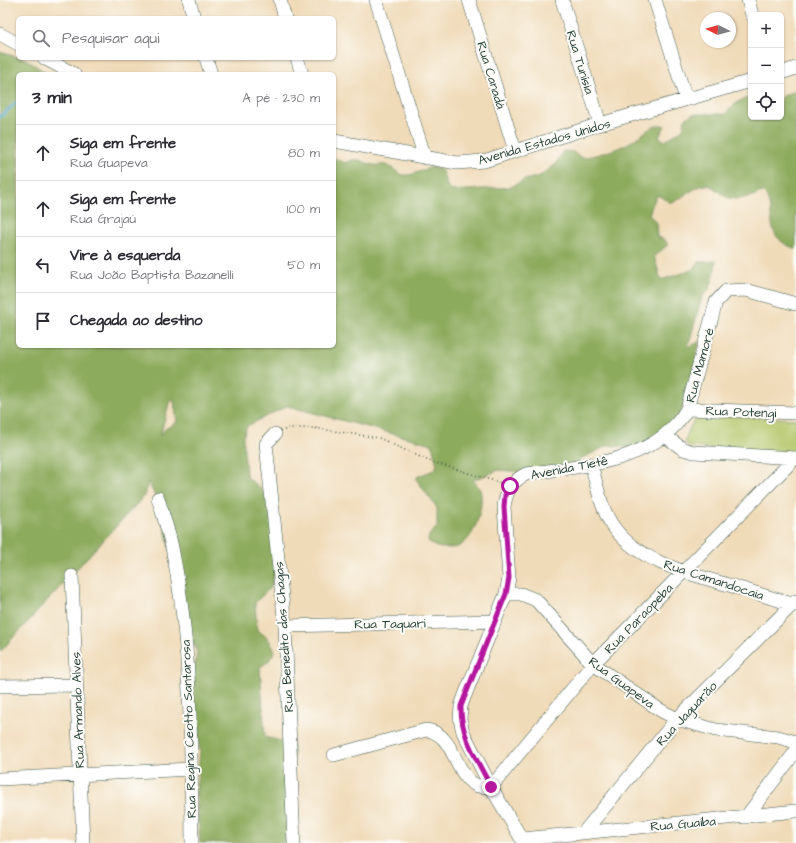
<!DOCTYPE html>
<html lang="pt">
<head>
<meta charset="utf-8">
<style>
	:root { --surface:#fff; --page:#f7f7f7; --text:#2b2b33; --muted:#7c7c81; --line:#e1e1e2 }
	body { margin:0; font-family:"Architects Daughter",sans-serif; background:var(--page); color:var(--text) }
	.controls { position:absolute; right:12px; top:12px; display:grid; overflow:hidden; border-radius:6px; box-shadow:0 1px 3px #0004 }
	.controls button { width:36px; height:36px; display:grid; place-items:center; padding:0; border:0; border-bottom:1px solid var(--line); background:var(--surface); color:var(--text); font:20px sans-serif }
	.compass { position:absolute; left:700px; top:12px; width:36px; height:36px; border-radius:50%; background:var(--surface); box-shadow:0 1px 3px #0004; rotate:275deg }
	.stop { position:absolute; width:12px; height:12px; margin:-9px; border:3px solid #b5179e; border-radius:50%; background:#fff }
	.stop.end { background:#b5179e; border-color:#fff; box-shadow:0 1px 4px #0008 }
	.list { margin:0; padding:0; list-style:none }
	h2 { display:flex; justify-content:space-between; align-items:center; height:52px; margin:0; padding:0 16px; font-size:17px }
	h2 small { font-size:13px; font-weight:400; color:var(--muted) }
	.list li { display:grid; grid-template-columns:26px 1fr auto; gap:12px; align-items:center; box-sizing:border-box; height:56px; padding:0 16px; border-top:1px solid var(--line) }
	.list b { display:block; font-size:15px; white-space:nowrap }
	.list p { margin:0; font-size:13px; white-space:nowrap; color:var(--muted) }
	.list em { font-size:13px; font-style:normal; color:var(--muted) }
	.icon { flex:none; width:22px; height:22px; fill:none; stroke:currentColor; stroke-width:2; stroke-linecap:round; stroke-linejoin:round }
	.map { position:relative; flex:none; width:796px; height:843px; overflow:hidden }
	.search { position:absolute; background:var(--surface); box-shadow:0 1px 3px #0004; left:16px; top:16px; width:320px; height:44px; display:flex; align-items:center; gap:10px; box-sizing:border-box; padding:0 14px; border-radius:6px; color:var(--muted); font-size:15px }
	.panel { position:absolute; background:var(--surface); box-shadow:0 1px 3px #0004; left:16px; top:72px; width:320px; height:276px; border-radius:6px }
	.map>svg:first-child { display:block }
	.green { fill:#b2c669; stroke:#68824e }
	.forest { fill:#8dab5d; stroke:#567448; fill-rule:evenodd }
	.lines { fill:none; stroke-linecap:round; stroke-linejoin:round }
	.stream { stroke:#4ca6c9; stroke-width:3 }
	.minor-casing { stroke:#3e5548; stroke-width:14 }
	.path { stroke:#3e5548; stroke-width:1.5; stroke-dasharray:1 3; stroke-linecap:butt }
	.minor { stroke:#fff; stroke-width:13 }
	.route { stroke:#b5179e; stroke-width:5 }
	.labels { text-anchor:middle; stroke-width:4; stroke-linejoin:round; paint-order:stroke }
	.street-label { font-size:13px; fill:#1f3d34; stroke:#fdfcf7 }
</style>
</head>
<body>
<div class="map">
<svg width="796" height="843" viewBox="0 0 796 843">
	<rect width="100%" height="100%" fill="#fdfcf7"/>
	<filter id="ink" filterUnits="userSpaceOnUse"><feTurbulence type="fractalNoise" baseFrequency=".025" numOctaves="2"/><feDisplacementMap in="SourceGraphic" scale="8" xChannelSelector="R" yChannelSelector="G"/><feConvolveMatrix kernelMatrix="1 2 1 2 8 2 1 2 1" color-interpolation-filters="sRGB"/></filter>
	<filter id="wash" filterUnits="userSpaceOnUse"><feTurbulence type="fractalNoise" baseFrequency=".012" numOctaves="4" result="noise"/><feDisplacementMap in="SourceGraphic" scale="16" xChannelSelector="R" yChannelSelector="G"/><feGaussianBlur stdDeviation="0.9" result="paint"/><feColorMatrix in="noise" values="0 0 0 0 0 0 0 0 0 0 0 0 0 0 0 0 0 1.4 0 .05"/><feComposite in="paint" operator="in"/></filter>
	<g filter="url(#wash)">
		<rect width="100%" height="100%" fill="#f0dbb9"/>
		<path class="green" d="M704,415L796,419V454L688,447L685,441C689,430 691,419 704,415Z"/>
		<path class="forest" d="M0,52L27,60L48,74H18V346H334V158L345,163C359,155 361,163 374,165C378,166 383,164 386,165C393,167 398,175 405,175C416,176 427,165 438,168C446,171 444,186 451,191L511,187L524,180L540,176L555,165L563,151L573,152L582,158C601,154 621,149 637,138C645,133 654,122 665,126L659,137L665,141L683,129L685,119L692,114H725C733,106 739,98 751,98V117H781V97L796,90V249C761,236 778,218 765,194L761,192C755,196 750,197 743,198C719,203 719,184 704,185C697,186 681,198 674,202H669L659,196H656L649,214L656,223L657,237L665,240L668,245L654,256L661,280L692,270L699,262L716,261C714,275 713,288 702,297L688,347L699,342L687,404L668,429L641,449L609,445L580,459L568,469L534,473L499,470L473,480C475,483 479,486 480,490C485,506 474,542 457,547C453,548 448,548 444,548C438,548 432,546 428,541L429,535L437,527V508L416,479L418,476L434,470L437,465L432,444L287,406L247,426L243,437L246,473L247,477L268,495L278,565L270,588L255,603L257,630L268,638L275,651L268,662L260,667L265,737L293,744L294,792L286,826L285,843H200L196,793L200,752L191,688L197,652L188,628L159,504L148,482L144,496L0,652ZM170,400L174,401L177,422L165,429L160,436Z"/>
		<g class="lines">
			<path class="stream" d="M0,117L18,101"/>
		</g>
	</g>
	<g filter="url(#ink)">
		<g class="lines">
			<defs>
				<path id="minor" d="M189,0L194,18
					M280,0L285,18
					M376,0L425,158
					M469,0L515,151
					M562,0L600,124
					M655,0L686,99
					M748,0L752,15
					M0,34L18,44
					M44,58L74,74
					M206,58L211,74
					M297,58L302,74
					M781,73L796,68
					M334,141L457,163L484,161L600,124L751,81
					M687,409L796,413
					M275,434L266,444L285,626L294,843
					M665,436L683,449L694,452L796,458
					M591,464C597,485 601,511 615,529C642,564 692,574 732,586C753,592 774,599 796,605
					M158,498C163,516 170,534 173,553C192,648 191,746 192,843
					M72,576L83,843
					M506,594H521L536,600L593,664L660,710L677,719L716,730L778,737L796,742
					M285,626L495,621
					M0,686L76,685
					M334,755L426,730C456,733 454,778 478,786C482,787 487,787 491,787L593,664L795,458
					M0,779L191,769
					M746,817L796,751
					M584,832L677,719L796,601
					M523,839L796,811
					M524,843L491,787L463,732L460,719L461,706L465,695L506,594L509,578L504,507C506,491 512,481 526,474C583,465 655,464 687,409L716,302L726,291L746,290L796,304"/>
			</defs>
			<use href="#minor" class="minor-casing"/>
			<path class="path" d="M284,430L289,428H314L379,438L429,461L501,483"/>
			<use href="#minor" class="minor"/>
		</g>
	</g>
	<g class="lines" filter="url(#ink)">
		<path class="route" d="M491,787C478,761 460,736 461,706L506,594L509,578L504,507L505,495L510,486"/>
	</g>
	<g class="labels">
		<g class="street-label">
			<text transform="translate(581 62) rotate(73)" y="5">Rua Tunísia</text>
			<text transform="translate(492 75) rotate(73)" y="5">Rua Canadá</text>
			<text transform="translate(544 141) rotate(-16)" y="5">Avenida Estados Unidos</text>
			<text transform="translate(699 365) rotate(-75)" y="5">Rua Mamoré</text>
			<text transform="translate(741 411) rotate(2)" y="5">Rua Potengi</text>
			<text transform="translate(569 467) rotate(-11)" y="5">Avenida Tietê</text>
			<text transform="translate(714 579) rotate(18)" y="5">Rua Camandocaia</text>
			<text transform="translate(638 618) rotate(-46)" y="5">Rua Paraopeba</text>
			<text transform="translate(390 623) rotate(-1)" y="5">Rua Taquari</text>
			<text transform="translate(283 637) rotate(-94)" y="5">Rua Benedito das Chagas</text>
			<text transform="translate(622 682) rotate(36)" y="5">Rua Guapeva</text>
			<text transform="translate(77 710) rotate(-92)" y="5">Rua Armando Alves</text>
			<text transform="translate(686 713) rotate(-47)" y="5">Rua Jaguarão</text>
			<text transform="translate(188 729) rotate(-92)" y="5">Rua Regina Ceotto Santarosa</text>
			<text transform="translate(683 823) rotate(-5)" y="5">Rua Guaíba</text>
		</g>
	</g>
</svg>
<div class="controls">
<button>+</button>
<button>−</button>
<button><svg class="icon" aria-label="locate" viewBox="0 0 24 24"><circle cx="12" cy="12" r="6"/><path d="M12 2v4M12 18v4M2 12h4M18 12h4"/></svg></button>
</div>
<svg class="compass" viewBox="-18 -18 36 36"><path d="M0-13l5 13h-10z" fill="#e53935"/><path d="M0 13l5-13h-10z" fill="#7c7c81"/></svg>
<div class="stop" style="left:510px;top:486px"></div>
<div class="stop end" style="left:491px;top:787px"></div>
<div class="search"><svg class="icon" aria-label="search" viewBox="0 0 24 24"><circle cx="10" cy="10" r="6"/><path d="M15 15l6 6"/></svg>Pesquisar aqui</div>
<section class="panel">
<h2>3 min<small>A pé · 230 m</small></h2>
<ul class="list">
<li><svg class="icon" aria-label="ahead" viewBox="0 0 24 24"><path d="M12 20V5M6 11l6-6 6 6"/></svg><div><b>Siga em frente</b><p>Rua Guapeva</p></div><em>80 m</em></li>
<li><svg class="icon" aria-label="ahead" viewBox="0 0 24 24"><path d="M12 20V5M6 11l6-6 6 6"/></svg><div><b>Siga em frente</b><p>Rua Grajaú</p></div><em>100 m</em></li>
<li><svg class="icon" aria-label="left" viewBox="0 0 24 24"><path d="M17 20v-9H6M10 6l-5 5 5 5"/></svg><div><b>Vire à esquerda</b><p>Rua João Baptista Bazanelli</p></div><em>50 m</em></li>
<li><svg class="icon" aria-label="arrive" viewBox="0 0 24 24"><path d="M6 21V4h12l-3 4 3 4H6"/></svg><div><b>Chegada ao destino</b></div></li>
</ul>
</section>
</div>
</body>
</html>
